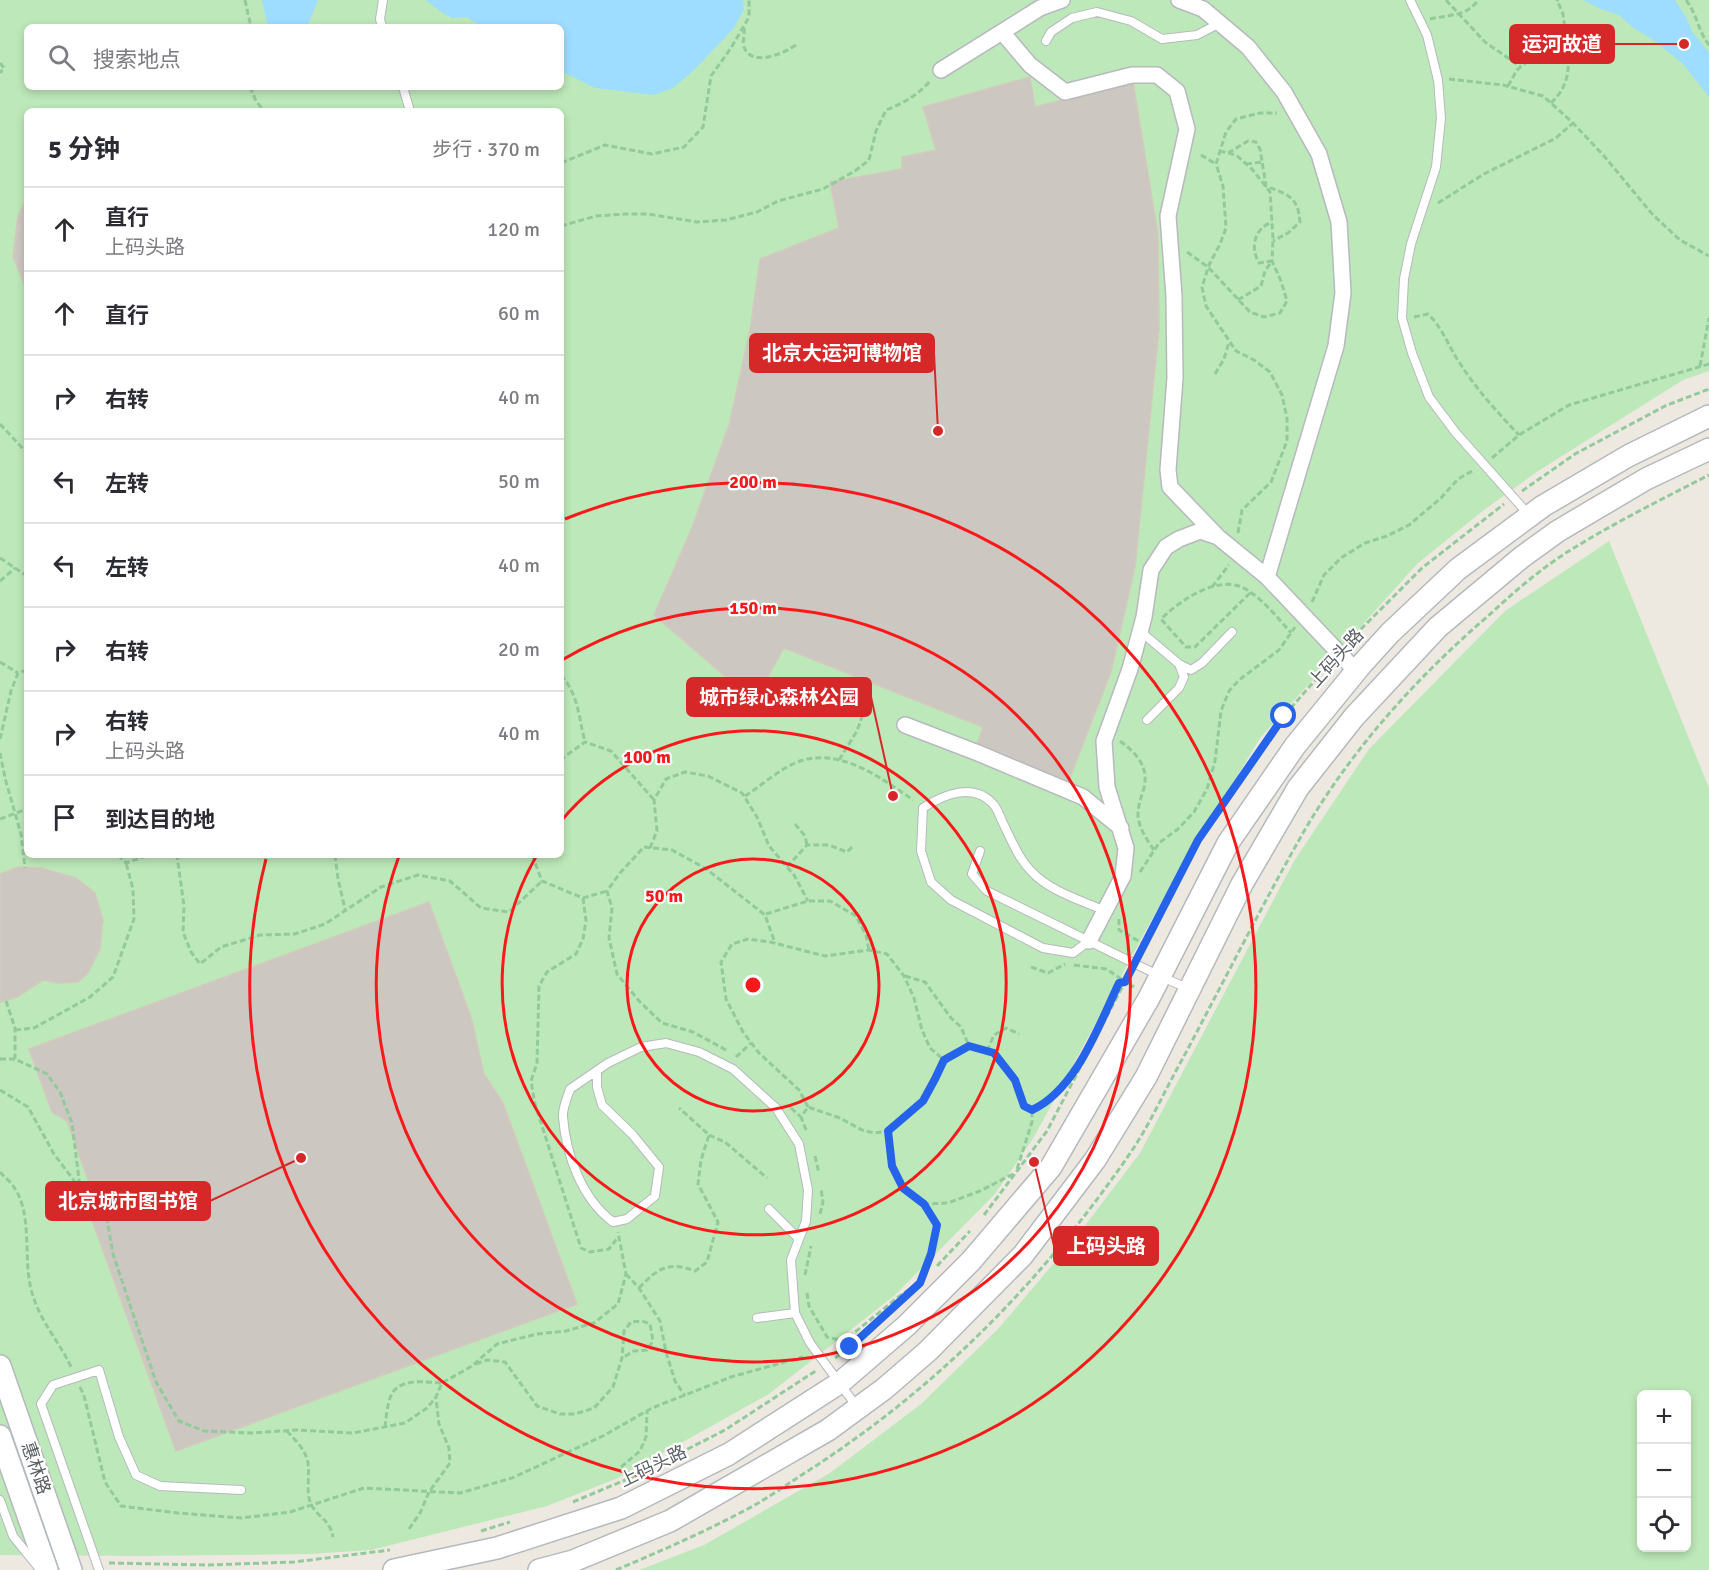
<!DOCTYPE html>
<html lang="zh">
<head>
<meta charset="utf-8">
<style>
	:root { --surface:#fff; --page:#f2f2f3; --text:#2b2b33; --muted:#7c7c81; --line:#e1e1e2 }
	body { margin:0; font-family:Signika,"Noto Sans SC",sans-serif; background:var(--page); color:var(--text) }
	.controls { position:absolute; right:18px; bottom:18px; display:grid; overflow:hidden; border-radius:9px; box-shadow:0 3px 9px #0003 }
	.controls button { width:54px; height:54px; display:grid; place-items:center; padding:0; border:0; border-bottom:2px solid var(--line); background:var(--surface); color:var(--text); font:30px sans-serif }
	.stop { position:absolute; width:18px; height:18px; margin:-14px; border:4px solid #2563eb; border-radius:50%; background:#fff }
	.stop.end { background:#2563eb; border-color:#fff; box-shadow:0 2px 6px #0008 }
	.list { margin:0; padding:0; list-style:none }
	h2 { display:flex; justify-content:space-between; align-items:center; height:78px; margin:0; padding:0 24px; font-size:26px }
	h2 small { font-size:20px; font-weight:400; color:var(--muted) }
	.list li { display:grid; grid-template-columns:39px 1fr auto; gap:18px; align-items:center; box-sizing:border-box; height:84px; padding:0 24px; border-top:2px solid var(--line) }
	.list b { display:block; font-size:22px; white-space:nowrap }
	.list p { margin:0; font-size:20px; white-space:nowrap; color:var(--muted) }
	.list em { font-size:20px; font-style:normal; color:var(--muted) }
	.icon { flex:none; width:33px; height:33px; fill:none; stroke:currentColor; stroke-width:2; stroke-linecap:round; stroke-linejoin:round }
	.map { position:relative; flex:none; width:1709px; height:1570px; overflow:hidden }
	.search { position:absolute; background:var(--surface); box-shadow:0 3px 9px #0003; left:24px; top:24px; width:540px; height:66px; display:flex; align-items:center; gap:15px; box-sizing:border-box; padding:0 21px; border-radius:9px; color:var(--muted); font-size:22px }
	.panel { position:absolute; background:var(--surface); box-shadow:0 3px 9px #0003; left:24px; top:108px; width:540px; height:750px; border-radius:9px }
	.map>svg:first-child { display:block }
	.green { fill:#bde8b9; fill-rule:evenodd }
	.water { fill:#9eddff }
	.building { fill:#cdc7c1; stroke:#d3cabd; stroke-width:1.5 }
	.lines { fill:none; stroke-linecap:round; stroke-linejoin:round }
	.lane-casing { stroke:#b6b9be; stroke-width:10 }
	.street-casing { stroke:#b6b9be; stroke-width:18 }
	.secondary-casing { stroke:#b4b9be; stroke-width:24 }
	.path { stroke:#92ca9c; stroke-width:3; stroke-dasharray:6 3; stroke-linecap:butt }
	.lane { stroke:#fff; stroke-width:8 }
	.street { stroke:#fff; stroke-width:15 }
	.secondary { stroke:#fff; stroke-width:21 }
	.route { stroke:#2563eb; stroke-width:8 }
	.ring { fill:none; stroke:#fa191a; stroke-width:3 }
	.labels { text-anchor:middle; stroke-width:4.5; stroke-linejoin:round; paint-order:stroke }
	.street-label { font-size:18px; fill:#595e62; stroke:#fff }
	.centre { fill:#fa191a; stroke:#fff; stroke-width:3 }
	.ring-label { font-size:18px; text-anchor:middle; font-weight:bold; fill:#fa191a; stroke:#fff; stroke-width:4.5; stroke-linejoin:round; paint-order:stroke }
	.leader { fill:none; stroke:#d62828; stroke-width:2 }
	.callout-dot { fill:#d62828; stroke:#fff; stroke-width:2 }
	.callout { fill:#d62828; stroke:#d62828; stroke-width:2 }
	.callout-label { font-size:20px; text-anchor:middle; font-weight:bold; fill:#fff }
</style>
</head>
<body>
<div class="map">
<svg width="1709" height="1570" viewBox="0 0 1709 1570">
	<rect width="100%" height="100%" fill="#eee9e0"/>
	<path class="green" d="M0,0H1709V371L1683,380L1538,471L1484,510L1418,563L1260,738L1152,919L1034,1137L995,1194L895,1295L769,1394L618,1478L547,1506L371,1550L309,1554L141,1556L0,1555ZM27,27H561V87H27ZM27,111H561V855H27Z
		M1609,541L1709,788V1570H639L704,1545L830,1473L921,1404L998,1329L1077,1236L1140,1153L1294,861L1369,749L1505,611ZM1642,1394H1686V1548H1642Z"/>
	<path class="water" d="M262,0H318L308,25L268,27Z
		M426,0H743L744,9L734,28L693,71L673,88L654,95L595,88L561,71V27H482L467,17L452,18L441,12Z
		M1583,0H1675L1686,17L1693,33L1709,52V97L1684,65L1655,41L1632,27L1619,15L1601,9Z"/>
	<path class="building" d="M1030,77L1035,107L1133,82L1158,235L1159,329L1135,567L1111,672L1067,785L976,747L983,727L784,648L754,701L654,615L691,530L729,425L750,330L760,259L839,228L830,182L902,169V157L936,150L923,107Z
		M27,198V291L13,257L18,216Z
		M18,867L41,868L76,878L95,893L103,920L100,949L88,973L78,982L59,983L43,980L17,997L0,1002V874Z
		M429,902L471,1017L484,1074L503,1103L577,1304L176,1451L89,1212L93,1194L67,1121L52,1112L29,1049Z"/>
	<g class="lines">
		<defs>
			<path id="lane" d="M1410,0L1427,35L1438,80L1441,118L1436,167L1411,244L1404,279L1402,318L1412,353L1429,397L1456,433L1529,515
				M382,27L380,19L383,0
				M1046,41L1051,32L1072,18L1097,12L1131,21L1162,39L1197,35L1220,23
				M403,87L410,111
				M1140,631L1179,664L1191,670L1202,663L1232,632
				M1147,720L1179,688L1184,677L1179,664
				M980,851L972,874L987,891L1160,976L1189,989
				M1089,941L1073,953L1043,948L951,900L931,882L921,851L923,808C944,794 974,782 994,805C997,809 1000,816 1002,821C1011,839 1018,858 1032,872C1051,892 1081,900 1105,911
				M597,1071V1087L602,1105L632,1134L659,1167L655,1196L627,1219L613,1222C582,1199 566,1155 563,1117C562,1109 567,1098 570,1089L608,1063L641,1047L666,1043L699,1052L733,1069L776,1108L799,1144L808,1190L806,1221L791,1260L795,1313
				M769,1209L799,1239
				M757,1318L795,1313L810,1343L857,1407
				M0,1500L13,1536L38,1567
				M99,1570L41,1404L53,1385L99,1370L119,1437L136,1475L160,1486L241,1490"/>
			<path id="street" d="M1179,0L1203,9L1248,47L1284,92L1319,154L1339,222L1343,293L1336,346L1267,577L1356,671
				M1002,32L1030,65L1065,92L1132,75H1157L1177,91L1187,129L1168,216L1174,296L1175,378L1168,470L1170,487L1218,537
				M941,70L1040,8L1062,0
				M905,725L978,753L1083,797L1121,828
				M1089,941L1123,876L1126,848L1107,787L1104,741L1130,669L1144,617L1151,570L1166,547L1179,539L1200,531L1218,537L1267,577"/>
			<path id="secondary" d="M0,1366L71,1570
				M0,1436L47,1570
				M394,1570L497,1548L621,1508L729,1454L841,1382L906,1326L971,1261L1051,1167L1149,998L1228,843L1295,746L1361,665L1390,633L1458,569L1543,506L1628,456L1709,416
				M539,1570L573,1561L670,1521L828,1430L884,1389L928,1351L1023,1255L1095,1160L1146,1077L1242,884L1298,788L1354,717L1438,627L1522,557L1558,531L1646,479L1709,449"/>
		</defs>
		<use href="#lane" class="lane-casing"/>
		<use href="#street" class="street-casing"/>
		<use href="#secondary" class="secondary-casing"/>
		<path class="path" d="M245,0L251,27
			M1446,0L1485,42L1521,67
			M1686,0C1697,14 1698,31 1709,45
			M1430,19C1448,15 1468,16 1478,0
			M744,28C745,34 742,42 744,47C752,68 786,53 797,44
			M0,63L4,68L0,73
			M1449,79L1503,85L1543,96L1573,123L1604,156L1653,215L1680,240L1709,256
			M1508,86L1517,70L1528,61L1561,46L1566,38L1563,14L1557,0H1559
			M250,87L256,101L264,111
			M1551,103C1571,84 1570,65 1566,40
			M1228,153L1248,141L1256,142L1260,149L1266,186C1288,195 1298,196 1300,222L1288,233L1273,241
			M1201,155L1216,164
			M561,163L605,145L652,154L684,147L703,127L711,76L731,48L749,17V0
			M1246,164L1262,162
			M1438,203L1484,174L1556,138L1573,123
			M561,226L596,216L625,214H648L697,222L726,220L757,212L778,201L823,189L855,171L869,160L876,131L886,110C904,103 918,95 931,80
			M1187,252L1208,267L1250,312L1264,317L1280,313L1287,301L1281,281L1272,261L1273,239L1270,192L1252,169L1236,155L1220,151
			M1238,300L1261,286L1265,271L1272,261L1259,263C1250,247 1254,229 1272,222
			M1414,317L1428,314C1443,328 1449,348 1461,365C1477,390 1498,413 1519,435
			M1700,366L1709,318
			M1215,374L1224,359L1229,342
			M0,424L27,453
			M1492,458L1519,435L1569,405L1709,364
			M1522,491L1575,454L1665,406L1709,389
			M1238,533L1242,510L1271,482L1287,441V418L1282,395L1270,372L1254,360L1236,351L1206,306L1202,287L1209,265L1220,244L1226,228L1223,186L1216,164L1226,132L1236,119L1260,113H1277
			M0,558L27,576
			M0,581L15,568
			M1212,587L1229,565
			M1250,593L1195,647H1186L1161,619C1180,601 1212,578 1239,586C1258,593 1278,618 1291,633
			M1312,602L1324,575L1341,558L1365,543L1387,536L1409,525L1441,498L1458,479L1474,470
			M1348,642L1422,568L1504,504
			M0,662L18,673
			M561,675C579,696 578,715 585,742
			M0,739L11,691L18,673L27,670
			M1120,741C1136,753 1149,766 1144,788C1141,798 1138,805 1138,816C1139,828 1147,840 1154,850
			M0,753L5,778L21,834L25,868
			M839,760L857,731L866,705L853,680
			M561,761L563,758L585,742L611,751L654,800
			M745,796C761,786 777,771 795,763C837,745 880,777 913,800
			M0,819L27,809
			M795,824L805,836L807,845
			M650,848L657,831L654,800L666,779L685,772L708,776L742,793L757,817L769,846L794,875L808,901
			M118,855L126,863L149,855
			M179,855L177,856L184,906L183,932L191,952L200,964L221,947L260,935L295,934L325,924L381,887L418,875L450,881L481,908L509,912L542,881
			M221,855L227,857L238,855
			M335,855L338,879L345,909
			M532,855L542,881L583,898L607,891
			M787,867L807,845H829L847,852L853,846
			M1140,872L1159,843L1178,829L1194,812L1207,789L1215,761L1221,711L1229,691L1239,680L1279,650L1295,627
			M583,898L586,921L583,939L576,954L547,972L539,986L537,1063L531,1081L535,1104L581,1248L590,1252L609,1249L618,1237
			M766,914L808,901H830L856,916L866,935L869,950
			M1119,919V930L1144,944
			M1140,953L1198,840L1284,716L1330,663
			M1074,965L1106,969L1134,987
			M1031,967L1048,973L1065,964
			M905,976L925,982L951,1018L961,1027L969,1046
			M6,1001L15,1028V1059
			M15,1030L34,1028L90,997L113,977L134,919L133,889L126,863
			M726,1050L693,1032L662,1023L640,1002L617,974L609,938L612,908L607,891L620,873L644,847L672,850L705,868L765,915L775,943
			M987,1051L994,1035L1006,1028L1019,1034
			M736,1057L751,1043
			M0,1059H15L47,1074L60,1092L72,1123L80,1188
			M0,1090L28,1107L54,1154L81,1190L105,1207L113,1254L156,1382L179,1421L204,1431L251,1433L297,1430L353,1433L405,1423L427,1408L436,1397L442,1383L472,1366L497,1344L537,1334L566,1331L594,1323L618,1304L626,1274L618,1232
			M808,1107L799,1090L759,1053L743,1032L726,999L721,962L732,944L748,939L770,942L825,956L869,950L887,954L904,976L914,998L922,1030L930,1048L944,1060
			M791,1108L801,1117
			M806,1130L801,1117L808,1107L840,1118L862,1130L874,1133L888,1131
			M709,1135L725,1142L767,1178
			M815,1156L819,1173
			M1017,1169L1032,1122V1110
			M0,1172C4,1177 10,1181 13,1186C33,1212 23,1257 31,1289C39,1321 58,1339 71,1367
			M1013,1174L980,1191L948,1203L924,1204C892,1179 893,1171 888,1131L923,1101L935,1079L944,1060L969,1046L994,1053L1015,1080L1024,1106L1032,1110C1076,1090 1099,1025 1119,983L1125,982
			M820,1214L823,1202L821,1188
			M984,1215L1047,1131L1129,974
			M937,1266L970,1231
			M626,1274L639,1288L660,1321L666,1352L675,1381L685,1396
			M805,1275L811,1246
			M639,1288C658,1268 668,1261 695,1271L707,1262L718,1222L698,1184L701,1160L709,1135L679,1108
			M807,1293L809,1306L827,1337L844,1341L902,1294L920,1283L931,1254L937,1225L924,1204
			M881,1320L916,1287
			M835,1358L872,1328
			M476,1364L487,1360L505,1362L537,1406L560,1414H575L594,1408L613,1387L622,1358L624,1331L631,1322L642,1321L650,1324L653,1341L647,1350L634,1351L622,1358
			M80,1387L84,1396L105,1482L121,1506L178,1513L241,1518L290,1512L364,1488L460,1493L512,1478L603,1436L652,1408L731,1377L803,1357
			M385,1427C386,1418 387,1407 390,1398C397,1377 425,1382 442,1383
			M287,1431C295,1440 306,1450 308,1463C310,1477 305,1493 312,1506C320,1519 330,1520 333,1537
			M621,1467L640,1451L646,1437L647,1411
			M573,1502L637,1475L725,1430L817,1370
			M409,1529L420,1513L429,1492L450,1463L449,1448L439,1424L436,1398
			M481,1531L510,1522
			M109,1563L207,1565L294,1562L390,1550
			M616,1570C663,1550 709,1530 753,1506C769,1497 785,1486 800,1476C936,1390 1043,1281 1133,1149C1152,1120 1166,1088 1183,1058C1223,983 1261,907 1303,833C1351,750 1416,678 1488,616C1513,593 1540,569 1569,551C1614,523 1662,499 1709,475"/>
		<use href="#lane" class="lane"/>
		<use href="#street" class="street"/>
		<use href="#secondary" class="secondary"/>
	</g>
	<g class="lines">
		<path class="route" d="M850,1347L920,1283L931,1254L937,1225L924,1204L903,1188L892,1166L888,1131L923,1101L935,1079L944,1060L969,1046L994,1053L1015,1080L1024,1106L1032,1110C1076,1090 1099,1025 1119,983L1125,982L1198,840L1284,716"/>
	</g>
	<g class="ring">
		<circle cx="753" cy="985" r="126"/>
		<path d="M561 821A252 252 0 1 1 537 855"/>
		<path d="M562 660A377 377 0 1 1 399 856"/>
		<path d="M565 519A503 503 0 1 1 266 859"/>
	</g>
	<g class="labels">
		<g class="street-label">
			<text transform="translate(1336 658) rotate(-48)" y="6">上码头路</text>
			<text transform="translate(653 1466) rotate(-26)" y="6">上码头路</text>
			<text transform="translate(36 1468) rotate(71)" y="6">惠林路</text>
		</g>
	</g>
	<circle cx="753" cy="985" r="9" class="centre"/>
	<g class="ring-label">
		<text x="753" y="488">200 m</text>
		<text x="753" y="614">150 m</text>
		<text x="647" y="763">100 m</text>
		<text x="664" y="902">50 m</text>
	</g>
	<path class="leader" d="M1684 44L1614 44M938 431L934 353M893 796L871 697M301 1158L210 1201M1034 1162L1054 1246"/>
	<g class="callout-dot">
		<circle cx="1684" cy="44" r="6"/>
		<circle cx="938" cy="431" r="6"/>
		<circle cx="893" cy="796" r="6"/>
		<circle cx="301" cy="1158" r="6"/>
		<circle cx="1034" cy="1162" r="6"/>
	</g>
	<g class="callout">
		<rect x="1510" y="25" width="104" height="38" rx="6"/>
		<rect x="750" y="334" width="184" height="38" rx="6"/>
		<rect x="687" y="678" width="184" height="38" rx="6"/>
		<rect x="46" y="1182" width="164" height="38" rx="6"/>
		<rect x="1054" y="1227" width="104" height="38" rx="6"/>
	</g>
	<g class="callout-label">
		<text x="1562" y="51">运河故道</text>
		<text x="842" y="360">北京大运河博物馆</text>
		<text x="779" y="704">城市绿心森林公园</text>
		<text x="128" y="1208">北京城市图书馆</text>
		<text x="1106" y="1253">上码头路</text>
	</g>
</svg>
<div class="controls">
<button>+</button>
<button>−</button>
<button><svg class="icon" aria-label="locate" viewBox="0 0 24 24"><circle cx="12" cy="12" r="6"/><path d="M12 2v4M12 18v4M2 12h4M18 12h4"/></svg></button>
</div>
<div class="stop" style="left:1284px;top:716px"></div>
<div class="stop end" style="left:850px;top:1347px"></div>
<div class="search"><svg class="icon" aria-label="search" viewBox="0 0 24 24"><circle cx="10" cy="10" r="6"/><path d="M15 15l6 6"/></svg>搜索地点</div>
<section class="panel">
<h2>5 分钟<small>步行 · 370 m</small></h2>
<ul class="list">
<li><svg class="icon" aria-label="ahead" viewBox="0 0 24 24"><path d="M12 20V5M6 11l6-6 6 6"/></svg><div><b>直行</b><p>上码头路</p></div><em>120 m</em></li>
<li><svg class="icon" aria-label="ahead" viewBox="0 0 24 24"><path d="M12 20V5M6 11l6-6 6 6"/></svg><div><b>直行</b></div><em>60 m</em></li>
<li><svg class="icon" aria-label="right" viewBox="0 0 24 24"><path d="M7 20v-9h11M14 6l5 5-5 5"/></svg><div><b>右转</b></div><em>40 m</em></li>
<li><svg class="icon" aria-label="left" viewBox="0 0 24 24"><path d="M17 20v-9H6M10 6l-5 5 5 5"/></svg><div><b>左转</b></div><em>50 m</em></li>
<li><svg class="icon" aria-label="left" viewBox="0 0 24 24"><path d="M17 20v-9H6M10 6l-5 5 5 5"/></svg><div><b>左转</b></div><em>40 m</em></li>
<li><svg class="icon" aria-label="right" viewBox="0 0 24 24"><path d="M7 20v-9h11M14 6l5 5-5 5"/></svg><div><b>右转</b></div><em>20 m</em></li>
<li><svg class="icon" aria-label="right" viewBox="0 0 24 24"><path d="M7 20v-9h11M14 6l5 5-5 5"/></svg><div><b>右转</b><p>上码头路</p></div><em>40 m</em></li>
<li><svg class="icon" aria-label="arrive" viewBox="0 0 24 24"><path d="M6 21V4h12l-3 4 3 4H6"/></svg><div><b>到达目的地</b></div></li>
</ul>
</section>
</div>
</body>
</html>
